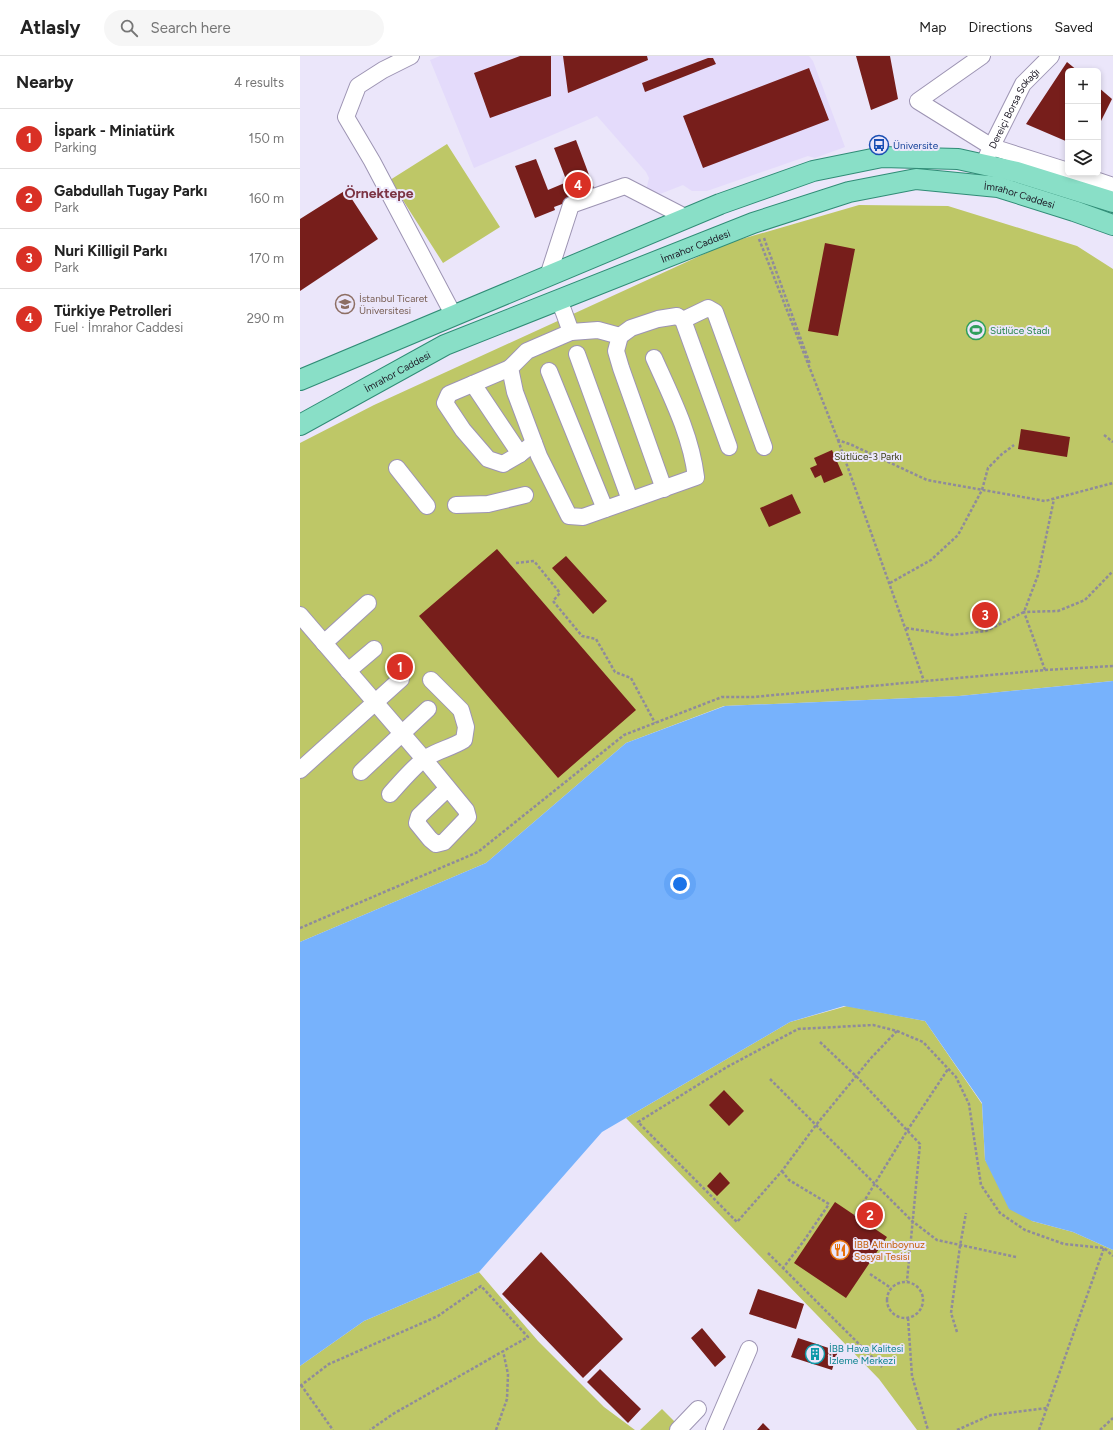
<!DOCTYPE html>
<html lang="en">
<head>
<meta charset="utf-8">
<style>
	:root { --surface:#fff; --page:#f6f6f6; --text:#222; --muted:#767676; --line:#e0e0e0; --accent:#d93025 }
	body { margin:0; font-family:Figtree,sans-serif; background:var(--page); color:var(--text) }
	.controls { position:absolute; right:12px; top:12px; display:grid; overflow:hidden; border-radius:6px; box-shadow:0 2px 6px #0003 }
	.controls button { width:36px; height:36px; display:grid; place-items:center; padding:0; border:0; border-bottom:1px solid var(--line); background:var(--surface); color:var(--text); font:20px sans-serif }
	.you { position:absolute; left:380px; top:828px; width:14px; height:14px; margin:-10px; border:3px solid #fff; border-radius:50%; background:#1a73e8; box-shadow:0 0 0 6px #1a73e833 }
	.badge { display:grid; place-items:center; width:26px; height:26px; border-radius:50%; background:var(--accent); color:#fff; font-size:13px; font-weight:700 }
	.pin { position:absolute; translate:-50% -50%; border:2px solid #fff; box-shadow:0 1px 4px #0006 }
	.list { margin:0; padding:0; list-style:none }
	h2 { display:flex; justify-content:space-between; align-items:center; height:52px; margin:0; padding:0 16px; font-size:17px }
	h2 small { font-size:13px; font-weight:400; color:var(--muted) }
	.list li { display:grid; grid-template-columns:26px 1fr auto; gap:12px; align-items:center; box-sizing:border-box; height:60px; padding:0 16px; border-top:1px solid var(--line) }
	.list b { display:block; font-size:15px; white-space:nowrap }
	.list p { margin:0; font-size:13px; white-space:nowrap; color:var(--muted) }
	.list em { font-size:13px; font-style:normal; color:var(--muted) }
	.icon { flex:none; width:22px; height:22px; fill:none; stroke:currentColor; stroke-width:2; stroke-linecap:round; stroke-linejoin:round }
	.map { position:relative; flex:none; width:813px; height:1374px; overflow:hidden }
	header { display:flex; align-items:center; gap:24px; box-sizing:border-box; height:56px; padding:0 20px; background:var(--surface); border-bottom:1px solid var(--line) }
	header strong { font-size:19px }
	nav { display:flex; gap:22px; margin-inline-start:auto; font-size:14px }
	.search { width:280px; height:36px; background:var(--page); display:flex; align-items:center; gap:10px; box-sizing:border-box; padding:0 14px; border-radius:22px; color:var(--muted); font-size:15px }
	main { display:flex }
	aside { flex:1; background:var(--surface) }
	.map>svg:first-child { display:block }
	.built { fill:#e4dbfb }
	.green { fill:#bec767 }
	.water { fill:#77b2fc }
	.building { fill:#771e1b }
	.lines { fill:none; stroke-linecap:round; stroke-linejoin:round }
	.minor-casing { stroke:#9d94b3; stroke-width:18 }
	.major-casing { stroke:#308c76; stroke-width:22 }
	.path { stroke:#8f8b9b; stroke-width:2.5; stroke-dasharray:3 2; stroke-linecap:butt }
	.minor { stroke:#fff; stroke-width:16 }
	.major { stroke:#89dfc7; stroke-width:20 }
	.labels { text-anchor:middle; stroke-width:4; stroke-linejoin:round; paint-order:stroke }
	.street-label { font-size:10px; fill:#1c1925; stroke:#ebe6fa }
	.transit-label { font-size:10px; fill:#164399; stroke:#ebe6fa; text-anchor:start }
	.education-label { font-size:10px; fill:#785e54; stroke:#ebe6fa; text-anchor:start }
	.leisure-label { font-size:10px; fill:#27864d; stroke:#ebe6fa; text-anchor:start }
	.park-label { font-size:10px; fill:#3c3f16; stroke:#ebe6fa }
	.food-label { font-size:10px; fill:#c56008; stroke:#ebe6fa; text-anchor:start }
	.culture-label { font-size:10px; fill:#0d838f; stroke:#ebe6fa; text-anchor:start }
	.district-label { font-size:14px; font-weight:bold; fill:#7c3444; stroke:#ebe6fa }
</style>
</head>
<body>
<header>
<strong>Atlasly</strong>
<div class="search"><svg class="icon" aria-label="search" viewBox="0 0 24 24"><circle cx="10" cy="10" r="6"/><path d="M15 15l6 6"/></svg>Search here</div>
<nav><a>Map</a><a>Directions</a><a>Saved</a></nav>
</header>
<main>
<aside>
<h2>Nearby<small>4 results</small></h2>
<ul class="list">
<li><span class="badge">1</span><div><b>İspark - Miniatürk</b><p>Parking</p></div><em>150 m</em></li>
<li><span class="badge">2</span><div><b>Gabdullah Tugay Parkı</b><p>Park</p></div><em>160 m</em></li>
<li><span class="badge">3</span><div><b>Nuri Killigil Parkı</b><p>Park</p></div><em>170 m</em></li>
<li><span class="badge">4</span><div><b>Türkiye Petrolleri</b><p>Fuel · İmrahor Caddesi</p></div><em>290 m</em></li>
</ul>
</aside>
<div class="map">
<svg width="813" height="1374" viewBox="0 0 813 1374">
	<rect width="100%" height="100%" fill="#ebe6fa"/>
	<path class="built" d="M140,0H509L513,5L545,91L515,102L508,100L407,135H392L383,129L360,138L346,134L349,122L346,116L297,60L174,112L130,4Z"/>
	<path class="green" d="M147,88L200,171L143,207L90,124Z
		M559,149L648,150L777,190L813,213V625L659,640L424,650L326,687L186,807L0,886V387L74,349L428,187Z
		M547,950L625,965L682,1048L685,1104L732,1165L773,1176L813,1194V1374H617L579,1323L326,1062L490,966Z
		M179,1216L238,1285L304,1351L335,1374H0V1310L64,1265Z
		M362,1353L383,1374H340Z"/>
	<path class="water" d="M813,625V1194L773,1176L732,1165L709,1153L685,1104L682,1047L625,965L544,950L490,966L302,1076L179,1216L64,1265L0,1310V886L186,807L326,687L425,650L659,640Z"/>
	<path class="building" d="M220,0H251V40L190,62L174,17Z
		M263,0H347L348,4L268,37Z
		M556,0H590L598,43L571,54Z
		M408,2H413L416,8L345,36L342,27Z
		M767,6L778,15H768V86L726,68Z
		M509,12L529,64L403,112L383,60Z
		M798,31L812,43L798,71Z
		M276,84L298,143L273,144L254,151L255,154L235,162L215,110L236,103L248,134L267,126L254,92Z
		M46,134L78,183L0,235V163Z
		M525,187L555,193L538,280L508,275Z
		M721,373L770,381L767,401L718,393Z
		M532,394L543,419L524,427L521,419L515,422L510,412L517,409L514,402Z
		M492,438L501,457L469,471L460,452Z
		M197,493L336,654L258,722L119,560Z
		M266,500L307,545L293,558L252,512Z
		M424,1034L444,1055L429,1070L409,1049Z
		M420,1116L430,1127L417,1140L407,1130Z
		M535,1146L587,1181L546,1242L494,1207Z
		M241,1196L323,1283L283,1322L202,1238Z
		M458,1233L504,1248L496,1273L449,1258Z
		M402,1272L426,1301L415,1311L391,1282Z
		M498,1282L538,1295L532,1314L491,1301Z
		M300,1313L341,1353L328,1367L287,1326Z
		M463,1367L470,1374H457Z"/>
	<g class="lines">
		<defs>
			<g id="minor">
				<path d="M111,0L83,14L58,30L46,61L72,105L154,260"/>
				<path d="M682,0L618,45L692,91L768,115"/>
				<path id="s1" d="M687,100L723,28L751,0"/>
				<path d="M775,117L813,130"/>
				<path d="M248,220L271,149L325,130L387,162"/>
				<path d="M257,244L263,254L271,276L227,295L210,312L215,336L239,400L269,460L283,461L396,421C391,379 371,340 354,302"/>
				<path d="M383,264L408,252L415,256L464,391"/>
				<path d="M271,276L298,274L320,280"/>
				<path d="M277,298L330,444"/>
				<path d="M210,312L149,338L145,347L163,374L188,403L203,408L220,398L234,387"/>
				<path d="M249,315L305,453"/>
				<path d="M173,328L220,398"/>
				<path d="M97,412L127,450"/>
				<path d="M364,433L321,312L316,295L320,280L331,272L358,263L377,260L383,264L429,391"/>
				<path d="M156,449L188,448L225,439"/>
				<path d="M0,559L124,703L166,754L168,761L144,786L136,788L130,783L117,767L119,760L148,732"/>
				<path d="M24,587L68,547"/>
				<path d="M48,615L74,593"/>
				<path d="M0,714L101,623"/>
				<path d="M61,716L128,653"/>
				<path d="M90,738C99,728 116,708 126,702C138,694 151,692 164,684L166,671L161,654L131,624"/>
				<path d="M378,1374L398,1353"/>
				<path d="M414,1374L449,1293"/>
			</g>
			<g id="major">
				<path d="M0,324L420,148L513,115L582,101L658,103L717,116L813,146"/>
				<path id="s2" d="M0,369L145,289L453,167L549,136L616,123L698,131L774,155L813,169"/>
			</g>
		</defs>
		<use href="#minor" class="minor-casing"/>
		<use href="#major" class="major-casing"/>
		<path class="path" d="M464,182L510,308
			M459,183L538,384L552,389L627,424L745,445L813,427
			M804,379L813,386
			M538,384L624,625
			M216,507L234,505L260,537L253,545L282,580L296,583L315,616L331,622L355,667
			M590,527L631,504L658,479L682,434L688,412L702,398L714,389
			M606,572L652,579L686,575L724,556L738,519L754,443
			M745,614L724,556L758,555L785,544L813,515
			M0,872L178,796L324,679L422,641H453L745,614L813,610
			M597,975L571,1002L516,1069L482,1115L437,1166L338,1066L427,1011L498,973L573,969L597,975L623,986L656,1021L669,1048L681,1129L700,1157L725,1174L764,1188L804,1192L813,1200
			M520,986L557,1021L620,1088L607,1225
			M470,1023L612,1165L637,1184L716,1201
			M482,1115L489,1124L529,1148L503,1186L483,1212
			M555,1160L607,1075L648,1013
			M468,1197L582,1311
			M570,1218L591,1232
			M587 1244a18 18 0 1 1 36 0a18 18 0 1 1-36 0Z
			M608,1262L612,1320L628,1374
			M657,1276L651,1257L660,1190L666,1157
			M1,1329L33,1374
			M0,1330L29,1308L138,1260L181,1230L228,1281L93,1358L70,1374
			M196,1374L207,1343L208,1318L203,1295
			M657,1374L691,1359L747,1352
			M739,1374L804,1192
			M800,1374L813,1362"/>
		<use href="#minor" class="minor"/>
		<use href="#major" class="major"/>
	</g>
	<defs>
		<symbol id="bus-ring" viewBox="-11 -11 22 22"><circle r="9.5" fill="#ebe6fa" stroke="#1a4fb4" stroke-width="1.5"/><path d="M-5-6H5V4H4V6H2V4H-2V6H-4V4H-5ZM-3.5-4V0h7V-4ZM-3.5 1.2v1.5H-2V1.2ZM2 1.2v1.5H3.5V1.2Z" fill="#1a4fb4"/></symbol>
		<symbol id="university-ring" viewBox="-11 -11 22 22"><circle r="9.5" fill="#ebe6fa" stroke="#8d6e63" stroke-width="1.5"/><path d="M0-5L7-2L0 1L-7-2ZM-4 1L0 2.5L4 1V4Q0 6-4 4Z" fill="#8d6e63"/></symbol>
		<symbol id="stadium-ring" viewBox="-11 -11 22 22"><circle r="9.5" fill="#ebe6fa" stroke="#2e9e5b" stroke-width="1.5"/><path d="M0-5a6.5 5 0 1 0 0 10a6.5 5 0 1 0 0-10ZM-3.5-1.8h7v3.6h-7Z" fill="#2e9e5b"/></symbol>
		<symbol id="restaurant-ring" viewBox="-11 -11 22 22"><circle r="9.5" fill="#ebe6fa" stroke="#e8710a" stroke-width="1.5"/><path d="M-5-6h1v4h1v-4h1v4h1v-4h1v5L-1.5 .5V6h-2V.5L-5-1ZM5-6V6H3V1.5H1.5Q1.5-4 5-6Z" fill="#e8710a"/></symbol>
		<symbol id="building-ring" viewBox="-11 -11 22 22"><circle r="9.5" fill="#ebe6fa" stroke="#0f9aa8" stroke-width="1.5"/><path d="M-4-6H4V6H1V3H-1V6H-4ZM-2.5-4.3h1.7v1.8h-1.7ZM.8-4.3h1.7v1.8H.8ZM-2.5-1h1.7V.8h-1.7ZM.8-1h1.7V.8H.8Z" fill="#0f9aa8"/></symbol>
	</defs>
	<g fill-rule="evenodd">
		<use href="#bus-ring" x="568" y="78" width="22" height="22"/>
		<use href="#university-ring" x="34" y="237" width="22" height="22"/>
		<use href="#stadium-ring" x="665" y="263" width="22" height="22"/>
		<use href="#restaurant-ring" x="529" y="1183" width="22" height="22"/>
		<use href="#building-ring" x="504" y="1287" width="22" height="22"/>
	</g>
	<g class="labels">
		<g class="street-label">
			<text dy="4" stroke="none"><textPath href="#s1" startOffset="55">Dereiçi Borsa Sokağı</textPath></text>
			<text dy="4" stroke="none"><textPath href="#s2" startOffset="771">İmrahor Caddesi</textPath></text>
			<text dy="4" stroke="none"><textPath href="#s2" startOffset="435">İmrahor Caddesi</textPath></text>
			<text dy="4" stroke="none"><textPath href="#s2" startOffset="111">İmrahor Caddesi</textPath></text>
		</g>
		<g class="transit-label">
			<text x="593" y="93">Üniversite</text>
		</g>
		<g class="education-label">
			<text x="59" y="246">İstanbul Ticaret<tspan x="59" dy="12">Üniversitesi</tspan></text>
		</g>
		<g class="leisure-label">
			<text x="690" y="278">Sütlüce Stadı</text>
		</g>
		<g class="park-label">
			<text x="568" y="404">Sütlüce-3 Parkı</text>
		</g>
		<g class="food-label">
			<text x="554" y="1192">İBB Altınboynuz<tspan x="554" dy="12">Sosyal Tesisi</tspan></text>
		</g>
		<g class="culture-label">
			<text x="529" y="1296">İBB Hava Kalitesi<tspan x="529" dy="12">İzleme Merkezi</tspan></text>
		</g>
		<g class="district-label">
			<text x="79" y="142">Örnektepe</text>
		</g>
	</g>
</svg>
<div class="controls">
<button>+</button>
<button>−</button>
<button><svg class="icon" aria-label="layers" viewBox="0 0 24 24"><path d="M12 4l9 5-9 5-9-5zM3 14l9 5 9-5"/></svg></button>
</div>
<div class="you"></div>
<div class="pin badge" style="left:100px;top:611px">1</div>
<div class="pin badge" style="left:570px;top:1159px">2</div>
<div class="pin badge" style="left:685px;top:559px">3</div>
<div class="pin badge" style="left:278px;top:129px">4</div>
</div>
</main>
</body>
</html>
